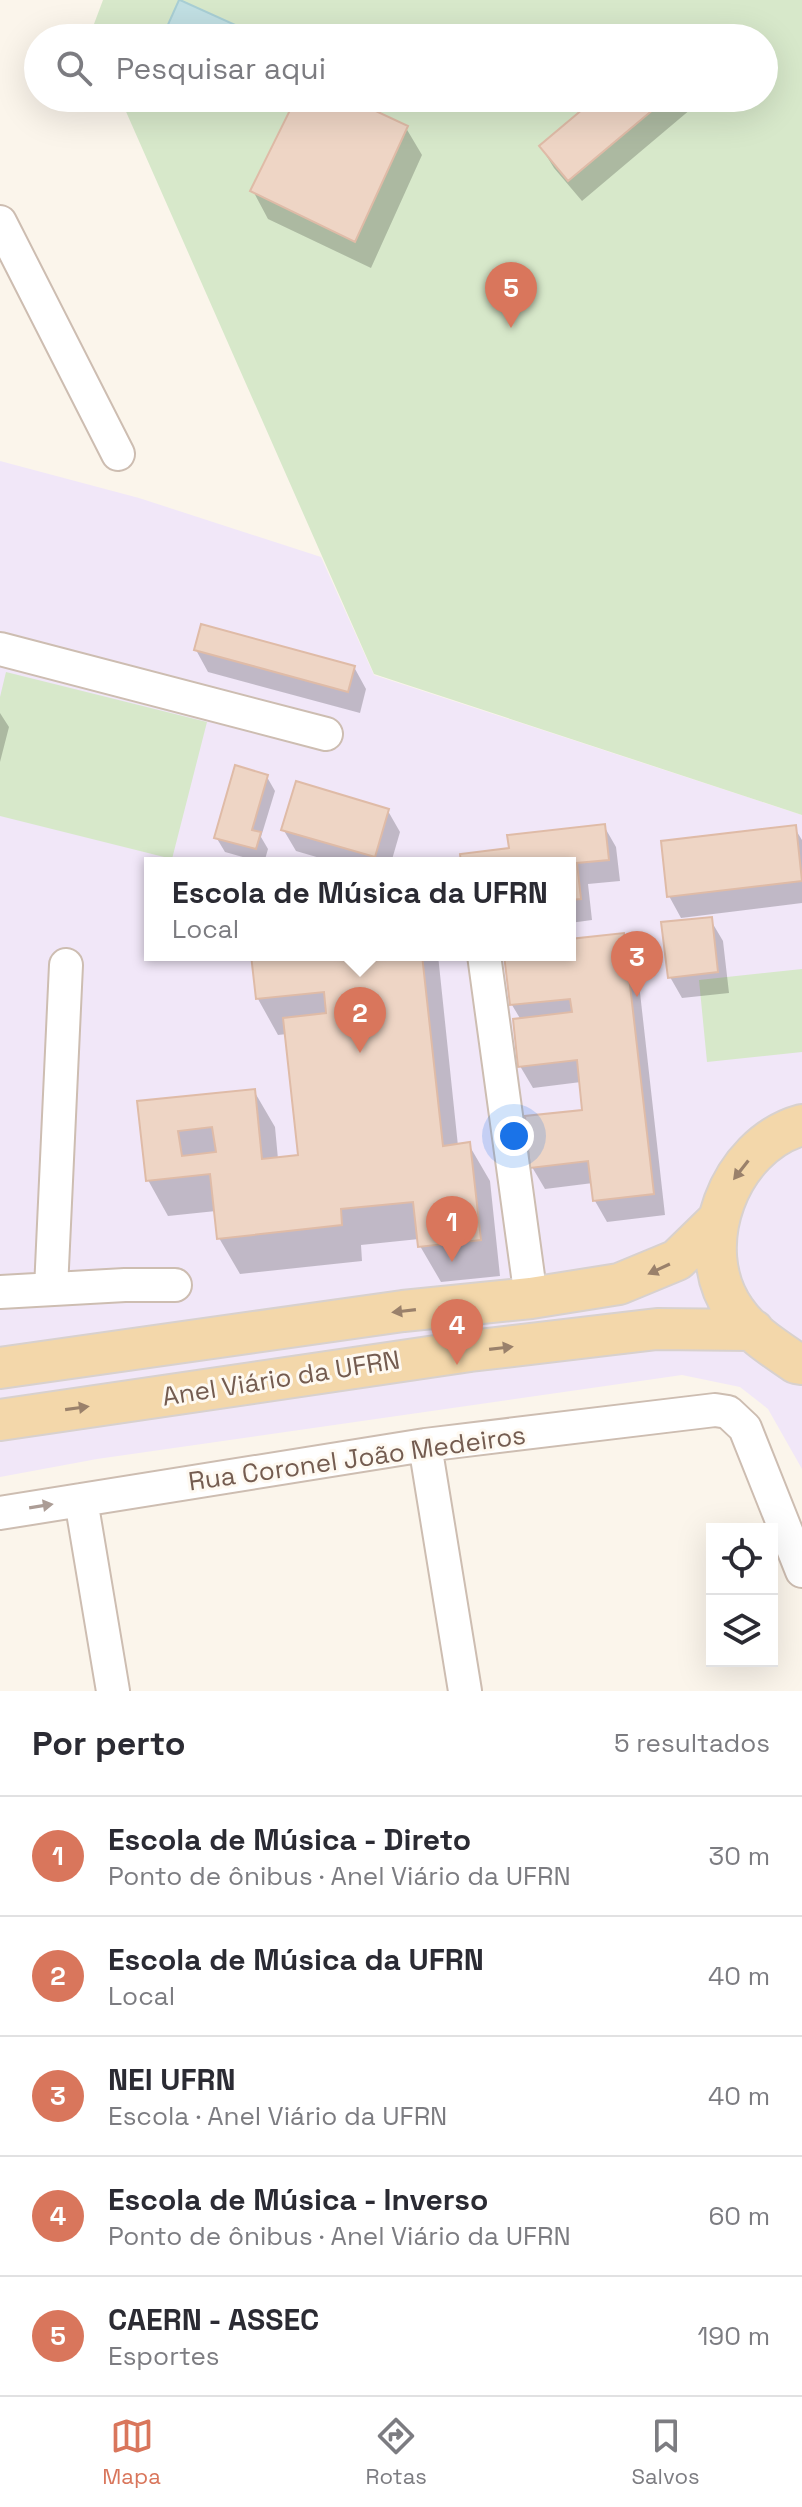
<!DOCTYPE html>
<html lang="pt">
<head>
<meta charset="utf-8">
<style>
	:root { --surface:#fff; --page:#f7f7f7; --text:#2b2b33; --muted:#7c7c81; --line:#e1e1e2; --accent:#d9765c }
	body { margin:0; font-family:"Space Grotesk",sans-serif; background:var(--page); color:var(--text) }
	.controls { position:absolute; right:24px; bottom:24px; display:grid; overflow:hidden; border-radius:0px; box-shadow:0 8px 32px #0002 }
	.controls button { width:72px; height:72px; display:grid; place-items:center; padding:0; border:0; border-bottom:2px solid var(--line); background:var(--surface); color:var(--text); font:40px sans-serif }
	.you { position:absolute; left:514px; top:1136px; width:28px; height:28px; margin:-20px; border:6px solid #fff; border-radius:50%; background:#1a73e8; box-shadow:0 0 0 12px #1a73e833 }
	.badge { display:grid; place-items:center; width:52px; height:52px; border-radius:50%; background:var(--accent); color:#fff; font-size:26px; font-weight:700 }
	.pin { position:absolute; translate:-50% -66px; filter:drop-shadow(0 2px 4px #0008) }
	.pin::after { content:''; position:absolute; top:42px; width:28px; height:24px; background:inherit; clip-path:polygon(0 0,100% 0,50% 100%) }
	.popup { position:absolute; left:144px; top:857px; width:432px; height:104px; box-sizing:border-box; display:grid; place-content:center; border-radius:0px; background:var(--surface); filter:drop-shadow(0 2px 6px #0005); font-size:26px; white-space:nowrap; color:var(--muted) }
	.popup b { font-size:30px; color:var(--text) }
	.popup::after { content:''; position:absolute; left:50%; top:100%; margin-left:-16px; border:16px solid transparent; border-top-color:var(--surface) }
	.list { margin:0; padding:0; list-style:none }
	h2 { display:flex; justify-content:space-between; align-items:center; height:104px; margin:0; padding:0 32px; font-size:34px }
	h2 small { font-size:26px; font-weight:400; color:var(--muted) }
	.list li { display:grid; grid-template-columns:52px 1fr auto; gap:24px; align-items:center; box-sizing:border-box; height:120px; padding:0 32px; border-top:2px solid var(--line) }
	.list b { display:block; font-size:30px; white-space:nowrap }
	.list p { margin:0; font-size:26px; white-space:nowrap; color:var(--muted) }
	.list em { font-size:26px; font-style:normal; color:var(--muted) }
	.icon { flex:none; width:44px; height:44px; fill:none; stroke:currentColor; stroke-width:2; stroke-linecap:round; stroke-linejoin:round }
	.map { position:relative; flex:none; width:802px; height:1691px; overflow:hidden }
	.search { position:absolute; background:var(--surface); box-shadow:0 8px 32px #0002; left:24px; right:24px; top:24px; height:88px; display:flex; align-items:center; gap:20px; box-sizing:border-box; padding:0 28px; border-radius:44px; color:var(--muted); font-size:30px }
	.sheet { height:704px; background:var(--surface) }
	nav { display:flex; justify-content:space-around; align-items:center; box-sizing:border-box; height:112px; border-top:2px solid var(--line); background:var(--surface); font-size:22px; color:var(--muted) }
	nav a { display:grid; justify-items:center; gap:4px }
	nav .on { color:var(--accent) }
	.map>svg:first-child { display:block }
	.education { fill:#f1e7f8; fill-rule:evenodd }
	.green { fill:#d7e8ca }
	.water { fill:#c1dfe3; stroke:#a8ced4; stroke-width:2 }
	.shadow { fill:#0003 }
	.building { fill:#eed5c5; stroke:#dfbba7; stroke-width:2; fill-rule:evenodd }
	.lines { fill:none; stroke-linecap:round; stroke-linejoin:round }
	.minor-casing { stroke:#cdbdb1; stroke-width:36 }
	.major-casing { stroke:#d8d1ce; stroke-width:44 }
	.minor { stroke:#fff; stroke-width:32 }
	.major { stroke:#f3d7aa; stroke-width:40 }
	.oneway { fill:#9a816b }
	.oneway2 { fill:#ac9d96 }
	.labels { text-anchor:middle; stroke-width:6; stroke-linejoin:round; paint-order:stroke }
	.street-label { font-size:26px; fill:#745c50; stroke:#fef9f1 }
</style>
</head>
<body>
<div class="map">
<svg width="802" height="1691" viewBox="0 0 802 1691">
	<rect width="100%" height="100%" fill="#fbf5eb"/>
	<path class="education" d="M0,461L139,498L321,557L374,675L802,815V1469L768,1409L740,1387L682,1375L97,1459L0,1477ZM150,863H570V955H150Z"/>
	<path class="green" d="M103,0H802V815L374,674L120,98H764V38H93L91,32Z
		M6,672L207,722L172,859L0,816V697Z
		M802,969V1052L707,1062L699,980Z"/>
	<path class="water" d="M179,0H180L264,38H162Z"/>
	<path class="shadow" d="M299,98H343L406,128L422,155L371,268L268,219L253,191Z
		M599,98H685L691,109L582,201L554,168L541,147Z
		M196,650L354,667L366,689L360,713L208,672Z
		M0,713L9,727L0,762Z
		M267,777L275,791L261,837L268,849L264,863L225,852L216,837Z
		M388,811L400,832L391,863H337L296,851L283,829Z
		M604,826L616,847L620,881L588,884L592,920L570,923V863H463Z
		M794,827L802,840V903L681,918L669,896Z
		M710,919L723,941L729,993L682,998L670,977Z
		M623,935L636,957L665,1215L607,1222L595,1201L593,1183L545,1189L532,1167L584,1112L581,1082L533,1088L520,1066L521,1020L512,1005L506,955H570V941Z
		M253,955H438L458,1146L469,1145L490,1181L500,1276L441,1282L420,1246L419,1239L361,1245L362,1261L240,1274L219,1238L216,1211L168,1216L148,1180L139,1103L254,1091L275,1127L278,1159L300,1157L287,1034L278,1035L258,999Z"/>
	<path class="building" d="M296,98H348L408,126L355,242L250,191Z
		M596,98H667L568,181L539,146Z
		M201,624L355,666L348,692L194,650Z
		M235,765L268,775L252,830L261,832L256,849L214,838Z
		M296,781L389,809L375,857L281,830Z
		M605,824L609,860L577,863L581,899L570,900V863H461L460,854L509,848L507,835Z
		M796,825L802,881L667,897L661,841Z
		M712,917L718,972L668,978L661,922Z
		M624,933L654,1194L593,1201L588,1161L530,1168L525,1116L582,1110L577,1060L518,1067L513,1019L572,1012L570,999L510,1005L504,955H570V939Z
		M251,955H422L443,1146L470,1142L481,1240L418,1247L413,1202L341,1209L342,1225L217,1239L210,1174L146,1181L137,1101L255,1089L262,1159L298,1155L283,1018L326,1013L324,992L256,999ZM212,1127L216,1152L182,1156L178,1131Z"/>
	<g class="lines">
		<defs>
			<path id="minor" d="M0,222L118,454
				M0,649L326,734
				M484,955L531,1298
				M51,1289L66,965
				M0,1292L125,1285H175
				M425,1445L465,1691
				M81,1500L113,1691
				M0,1513L425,1445L715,1410L728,1412L745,1428L802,1571"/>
			<path id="major" d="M802,1125C729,1145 690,1248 735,1311C750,1333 774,1348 796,1363L802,1364
				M0,1368L403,1311L531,1298L619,1284L677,1260L718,1220
				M0,1420L470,1351L657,1329L753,1330"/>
		</defs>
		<use href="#minor" class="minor-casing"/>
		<use href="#major" class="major-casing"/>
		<use href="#minor" class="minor"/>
		<use href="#major" class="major"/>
	</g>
	<defs><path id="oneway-solid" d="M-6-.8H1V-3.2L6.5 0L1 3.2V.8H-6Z" transform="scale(2)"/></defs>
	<g class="oneway">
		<use href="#oneway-solid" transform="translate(741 1170) rotate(128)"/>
		<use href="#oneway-solid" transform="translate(659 1269) rotate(155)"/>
		<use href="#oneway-solid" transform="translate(404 1311) rotate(173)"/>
		<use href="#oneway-solid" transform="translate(501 1348) rotate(-7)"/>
		<use href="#oneway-solid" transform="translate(77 1408) rotate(-8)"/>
	</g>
	<use class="oneway2" href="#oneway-solid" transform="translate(41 1506) rotate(-9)"/>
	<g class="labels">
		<g class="street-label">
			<text transform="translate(281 1378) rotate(-9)" y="9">Anel Viário da UFRN</text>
			<text transform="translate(357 1458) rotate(-8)" y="9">Rua Coronel João Medeiros</text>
		</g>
	</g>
</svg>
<div class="controls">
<button><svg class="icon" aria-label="locate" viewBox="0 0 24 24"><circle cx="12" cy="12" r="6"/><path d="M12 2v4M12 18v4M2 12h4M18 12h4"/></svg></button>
<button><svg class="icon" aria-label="layers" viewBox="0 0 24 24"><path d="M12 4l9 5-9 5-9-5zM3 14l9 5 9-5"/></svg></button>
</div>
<div class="you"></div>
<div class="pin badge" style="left:452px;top:1262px">1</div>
<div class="pin badge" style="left:360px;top:1053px">2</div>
<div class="popup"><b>Escola de Música da UFRN</b>Local</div>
<div class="pin badge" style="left:637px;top:997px">3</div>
<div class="pin badge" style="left:457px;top:1365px">4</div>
<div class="pin badge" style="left:511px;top:328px">5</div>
<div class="search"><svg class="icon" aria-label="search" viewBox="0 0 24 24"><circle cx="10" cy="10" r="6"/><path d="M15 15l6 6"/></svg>Pesquisar aqui</div>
</div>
<section class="sheet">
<h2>Por perto<small>5 resultados</small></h2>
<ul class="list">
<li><span class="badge">1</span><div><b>Escola de Música - Direto</b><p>Ponto de ônibus · Anel Viário da UFRN</p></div><em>30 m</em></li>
<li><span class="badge">2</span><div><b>Escola de Música da UFRN</b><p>Local</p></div><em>40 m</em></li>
<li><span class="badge">3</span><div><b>NEI UFRN</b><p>Escola · Anel Viário da UFRN</p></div><em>40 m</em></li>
<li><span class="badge">4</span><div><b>Escola de Música - Inverso</b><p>Ponto de ônibus · Anel Viário da UFRN</p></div><em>60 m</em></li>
<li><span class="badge">5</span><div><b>CAERN - ASSEC</b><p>Esportes</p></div><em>190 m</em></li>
</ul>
</section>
<nav>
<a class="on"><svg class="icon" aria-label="map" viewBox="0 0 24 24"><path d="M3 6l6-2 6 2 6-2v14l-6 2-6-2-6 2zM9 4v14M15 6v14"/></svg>Mapa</a>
<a><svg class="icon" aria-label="directions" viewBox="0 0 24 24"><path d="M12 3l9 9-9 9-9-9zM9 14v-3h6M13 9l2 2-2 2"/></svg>Rotas</a>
<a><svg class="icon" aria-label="saved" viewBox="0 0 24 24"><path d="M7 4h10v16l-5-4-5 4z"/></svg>Salvos</a>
</nav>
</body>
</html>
